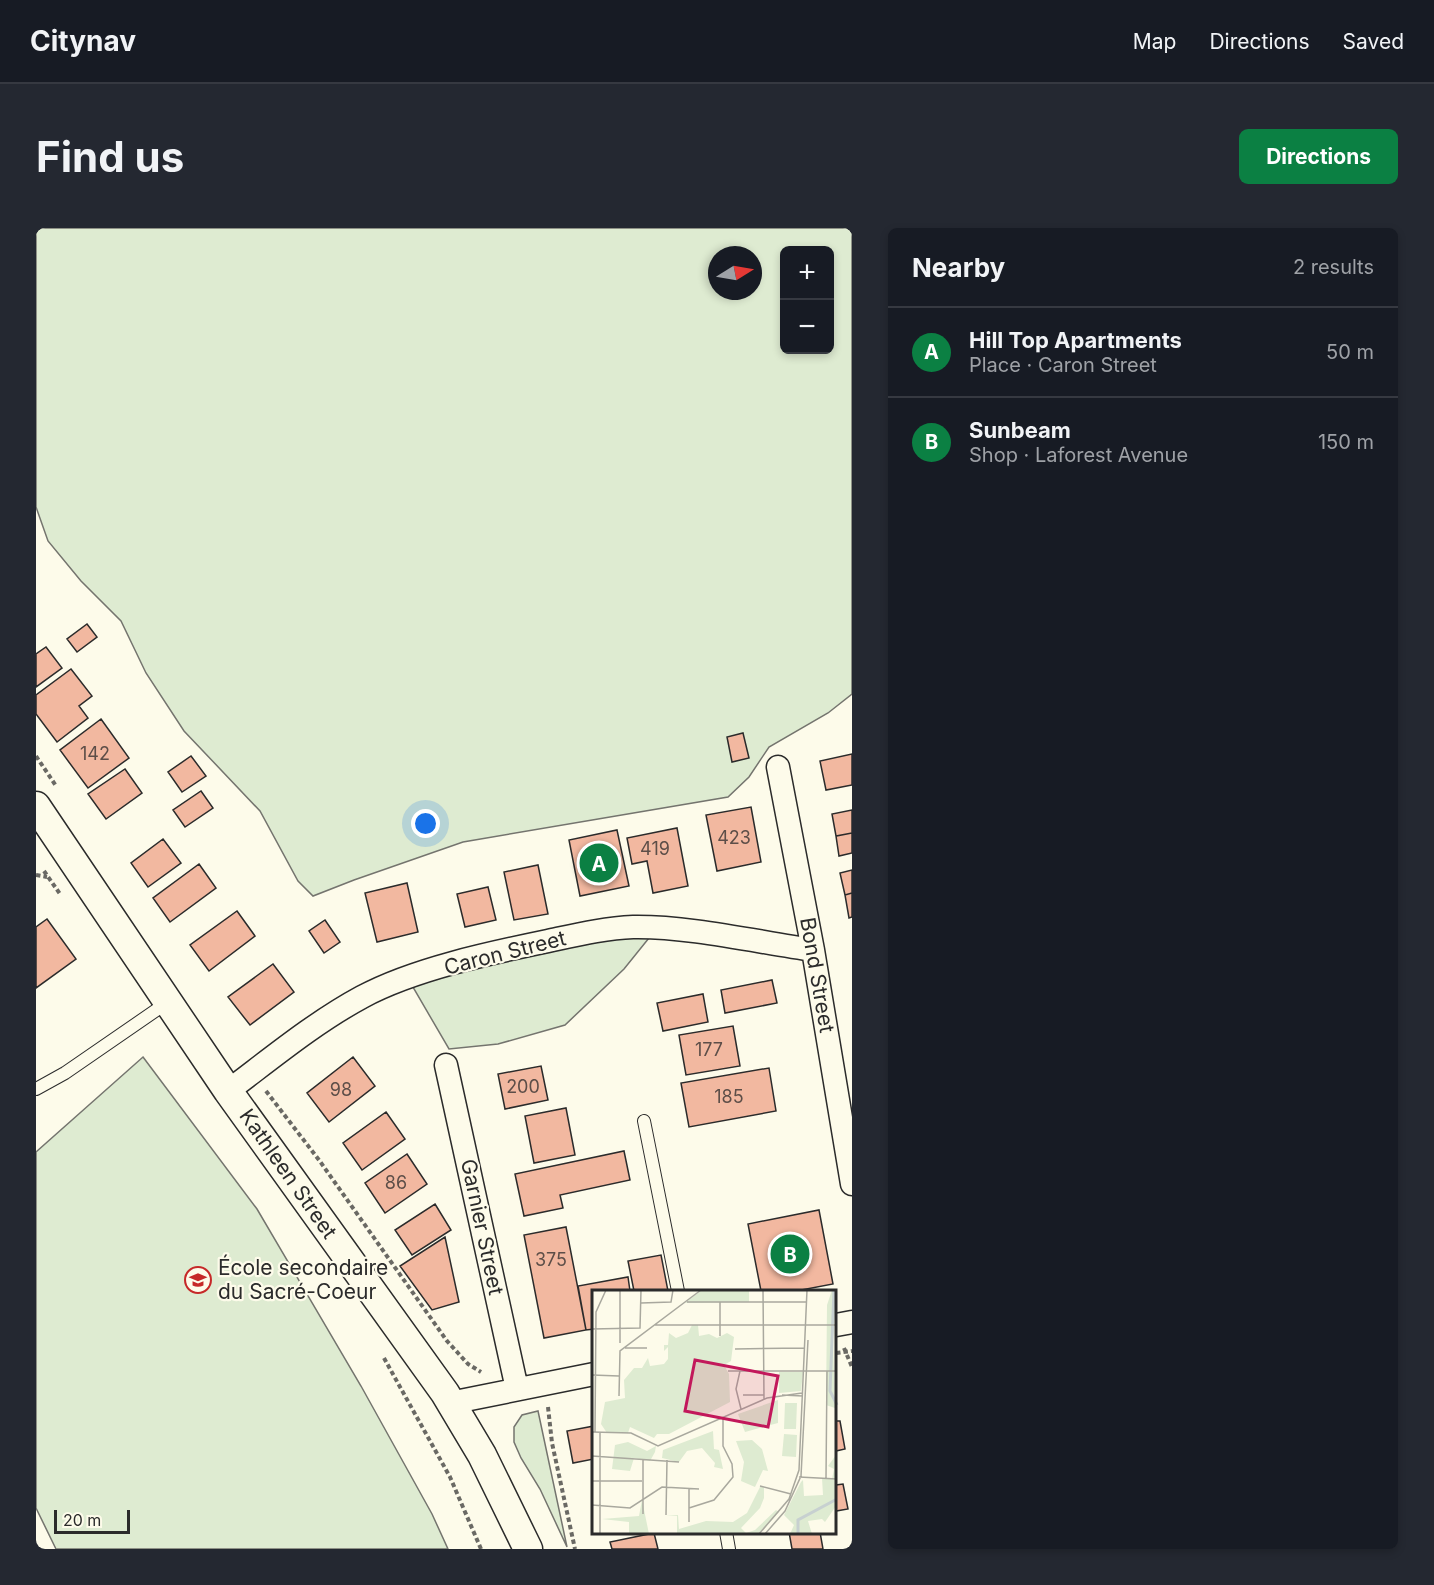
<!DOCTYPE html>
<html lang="en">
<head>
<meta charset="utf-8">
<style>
	:root { --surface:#171b24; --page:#242831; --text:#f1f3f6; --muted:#9ea1a6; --line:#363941; --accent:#0b8043 }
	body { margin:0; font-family:Inter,sans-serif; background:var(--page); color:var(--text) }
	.controls { position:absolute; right:18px; top:18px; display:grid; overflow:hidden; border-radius:9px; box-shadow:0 3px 9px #0003 }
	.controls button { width:54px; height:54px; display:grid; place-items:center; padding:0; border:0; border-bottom:2px solid var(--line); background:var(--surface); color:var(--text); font:30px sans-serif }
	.compass { position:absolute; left:672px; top:18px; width:54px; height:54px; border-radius:50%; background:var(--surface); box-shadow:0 3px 9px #0003; rotate:79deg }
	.scale { position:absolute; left:18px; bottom:15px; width:76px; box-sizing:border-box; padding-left:6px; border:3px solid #2b2b2b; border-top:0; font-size:16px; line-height:21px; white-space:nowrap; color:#2b2b2b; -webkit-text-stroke:4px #fdfbea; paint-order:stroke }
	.you { position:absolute; left:390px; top:596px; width:21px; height:21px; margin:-15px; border:4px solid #fff; border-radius:50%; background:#1a73e8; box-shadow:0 0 0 9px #1a73e833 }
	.badge { display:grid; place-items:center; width:39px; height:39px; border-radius:50%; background:var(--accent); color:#fff; font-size:20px; font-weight:700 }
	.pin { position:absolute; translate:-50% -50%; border:3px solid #fff; box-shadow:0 2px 6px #0006 }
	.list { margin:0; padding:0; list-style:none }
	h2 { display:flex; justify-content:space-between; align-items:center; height:78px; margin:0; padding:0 24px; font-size:26px }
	h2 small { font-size:20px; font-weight:400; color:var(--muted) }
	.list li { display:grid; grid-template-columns:39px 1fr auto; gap:18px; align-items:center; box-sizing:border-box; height:90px; padding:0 24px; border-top:2px solid var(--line) }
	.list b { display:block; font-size:22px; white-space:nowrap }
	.list p { margin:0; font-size:20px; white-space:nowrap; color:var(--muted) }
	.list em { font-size:20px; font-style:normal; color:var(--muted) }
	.map { position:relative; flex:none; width:816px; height:1321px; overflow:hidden; border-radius:9px }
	header { display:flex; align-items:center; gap:36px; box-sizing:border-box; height:84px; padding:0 30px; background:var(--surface); border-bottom:2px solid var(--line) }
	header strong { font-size:28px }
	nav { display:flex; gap:33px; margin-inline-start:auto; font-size:21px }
	.intro { display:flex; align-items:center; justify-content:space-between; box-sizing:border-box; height:144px; padding:0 36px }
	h1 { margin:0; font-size:42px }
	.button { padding:15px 27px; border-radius:9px; background:var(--accent); color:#fff; font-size:21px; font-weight:700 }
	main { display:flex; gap:36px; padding:0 36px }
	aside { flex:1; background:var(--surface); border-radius:9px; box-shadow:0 3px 9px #0003 }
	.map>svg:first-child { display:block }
	.green { fill:#deebd1; stroke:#74746e; stroke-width:1.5; fill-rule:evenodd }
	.building { fill:#f2b8a0; stroke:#2b2b2b; stroke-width:1.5 }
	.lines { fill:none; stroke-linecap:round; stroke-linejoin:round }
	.service-casing { stroke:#2b2b2b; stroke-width:14 }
	.minor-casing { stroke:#2b2b2b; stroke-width:25 }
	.tertiary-casing { stroke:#2b2b2b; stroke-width:31 }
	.path { stroke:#6a6964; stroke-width:4; stroke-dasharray:4.5 3; stroke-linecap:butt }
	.service { stroke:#fdfbea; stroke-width:12 }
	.minor { stroke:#fdfbea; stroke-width:22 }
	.tertiary { stroke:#fdfbea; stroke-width:28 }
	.labels { text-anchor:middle; stroke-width:4.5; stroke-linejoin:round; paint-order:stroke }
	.number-label { font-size:18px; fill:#5d4e48 }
	.street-label { font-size:21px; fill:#2b2b2b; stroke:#fdfbea }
	.poi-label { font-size:21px; fill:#2b2b2b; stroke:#fdfbea; text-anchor:start }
	.inset-river { fill:none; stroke:#c7d0d0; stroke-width:3 }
	.inset-road { fill:none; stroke:#a9a89e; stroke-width:1.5 }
	.view { fill:#c2185b; fill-opacity:0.15; stroke:#c2185b; stroke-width:3 }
	.inset-edge { fill:none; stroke:#2b2b2b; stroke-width:3 }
</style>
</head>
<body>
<header>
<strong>Citynav</strong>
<nav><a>Map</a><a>Directions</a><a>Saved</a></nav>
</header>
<div class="intro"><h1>Find us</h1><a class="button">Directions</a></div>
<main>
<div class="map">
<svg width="816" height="1321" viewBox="0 0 816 1321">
	<rect width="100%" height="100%" fill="#fdfbea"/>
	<path class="green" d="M0,0H816V466L792,485L733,519L713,549L692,569L427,614L318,652L277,668L262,653L224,583L148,503L110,445L85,393L45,353L12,313L0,279ZM748,22H794V122H748ZM681,27H717V63H681Z
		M617,705L588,741L529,797L462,816L413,821L374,754L484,723Z
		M107,829L221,981L325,1158L396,1286L412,1321H20L0,1280V924Z
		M502,1183L531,1319L504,1261L485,1230L478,1214V1199L486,1187Z"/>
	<path class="building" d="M51,396L61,409L41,424L31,411Z
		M10,419L26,440L0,459V426Z
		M35,441L56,468L43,478L52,490L21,514L0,486V467Z
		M65,491L93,530L52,560L24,522Z
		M707,505L713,530L696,534L691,509Z
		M816,526V557L790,562L784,533Z
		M155,528L170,548L146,564L132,544Z
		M89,541L106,565L70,591L52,566Z
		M165,563L177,580L149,599L137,582Z
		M715,579L725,634L681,643L670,587Z
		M816,582V605L800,608L796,586Z
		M641,600L652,658L617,665L611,633L596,636L591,610Z
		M581,602L593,658L544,668L533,612Z
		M816,605V625L803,628L800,608Z
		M127,611L145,635L112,659L95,635Z
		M163,636L180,660L134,694L117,670Z
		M502,637L512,686L478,692L468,644Z
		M816,642V665L809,667L804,645Z
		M371,655L382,704L341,714L329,665Z
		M452,659L460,692L429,699L421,666Z
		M816,665V689L813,690L809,667Z
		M201,683L219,708L173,743L154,717Z
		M11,691L40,731L0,760V699Z
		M289,692L304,714L288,725L273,703Z
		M237,736L258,764L214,797L192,769Z
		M736,752L741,775L689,785L685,762Z
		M667,766L672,794L627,803L621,775Z
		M697,798L704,838L650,847L643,807Z
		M317,829L339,858L293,894L271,865Z
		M505,838L512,872L469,881L462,846Z
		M733,840L740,883L653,899L645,855Z
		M530,880L539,927L498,935L489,888Z
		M350,884L369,911L326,942L307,915Z
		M588,923L594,952L524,967L527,980L488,988L479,946Z
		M371,926L391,956L349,985L329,955Z
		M399,976L415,1002L376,1027L359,1002Z
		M783,982L797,1056L760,1063H725L712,996Z
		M530,999L550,1102L508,1110L488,1007Z
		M409,1009L423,1074L396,1082L364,1038Z
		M625,1027L632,1063H598L592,1033Z
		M592,1049L594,1063H558V1101L550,1102L542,1058Z
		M800,1193H804L809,1221L800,1223Z
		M558,1198V1231L537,1235L531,1203Z
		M807,1256L812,1281L800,1283V1257Z
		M753,1304H784L787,1321H756Z
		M618,1305L622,1321H576L574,1314Z"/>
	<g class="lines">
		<defs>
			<path id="service" d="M0,861L29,845L132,774
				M608,893L642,1063
				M690,1304L693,1321"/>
			<path id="minor" d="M742,539L777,722L816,956
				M410,837L481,1161
				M192,863C236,830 278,795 326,769C378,741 454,725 512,713C540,707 569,700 597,699C653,698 721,714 777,722
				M800,1097L816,1094
				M414,1175L558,1146"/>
			<path id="tertiary" d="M0,578L192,863L409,1165L446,1227L492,1321"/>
		</defs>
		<use href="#service" class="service-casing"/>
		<use href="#minor" class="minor-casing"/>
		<use href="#tertiary" class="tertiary-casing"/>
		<path class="path" d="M0,528L20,558
			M8,643L24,666
			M0,647L11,649
			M230,863L283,932L411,1113L432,1136L445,1144
			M808,1120L816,1139
			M800,1125L816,1123
			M348,1130L414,1249L445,1321
			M512,1179L516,1215L539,1321"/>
		<use href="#service" class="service"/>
		<use href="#minor" class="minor"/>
		<use href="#tertiary" class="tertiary"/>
	</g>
	<defs>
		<symbol id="school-ring" viewBox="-11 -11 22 22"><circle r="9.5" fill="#fdfbea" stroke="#c62828" stroke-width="1.5"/><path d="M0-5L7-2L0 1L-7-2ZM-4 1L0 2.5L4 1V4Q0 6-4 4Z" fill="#c62828"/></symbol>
	</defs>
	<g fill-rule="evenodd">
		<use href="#school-ring" x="147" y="1037" width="30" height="30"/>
	</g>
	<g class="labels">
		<g class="number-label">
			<text x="59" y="532">142</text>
			<text x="698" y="616">423</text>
			<text x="619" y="627">419</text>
			<text x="673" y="828">177</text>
			<text x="487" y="865">200</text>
			<text x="305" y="868">98</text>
			<text x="693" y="875">185</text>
			<text x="360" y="961">86</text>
			<text x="515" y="1038">375</text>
		</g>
		<g class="street-label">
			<text transform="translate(469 725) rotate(-14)" y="7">Caron Street</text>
			<text transform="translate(781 747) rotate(80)" y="7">Bond Street</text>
			<text transform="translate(252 946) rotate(55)" y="7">Kathleen Street</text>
			<text transform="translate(446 999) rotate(78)" y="7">Garnier Street</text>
		</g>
		<g class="poi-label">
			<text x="182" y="1047">École secondaire<tspan x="182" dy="24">du Sacré-Coeur</tspan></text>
		</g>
	</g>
	<g transform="translate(556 1062)">
		<rect width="244" height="244" fill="#fdfbea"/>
		<path d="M110,0H157V12L93,13ZM240,0H244L241,49L243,118L234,115L235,15ZM100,35H106L107,46L117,44L125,48L135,43L142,47L139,71L132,75L137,84L138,112L77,144H65L62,148L38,137L36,143H15L9,134L13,112L33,108L32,90L42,78H50L56,68L58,76L72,74L76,69V57L72,61V55H76L77,43L84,48L96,43ZM187,82H211L209,101L187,103ZM186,110V133L153,142L146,124ZM193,113H205L204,139H192ZM121,141L122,159L127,160L131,179L122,177L123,173L110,158L95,161L87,172L70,168L71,160ZM192,144L205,145L204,167L190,166ZM160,150L170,159L176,181L171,180L163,197L149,191L152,172L144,151ZM36,152L55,161L64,156L63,162L58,171L42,168L38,181L20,179L23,155ZM244,165V216L233,232L230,229L216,231L220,244H198L202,235L192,225L209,192L211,190L212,206L231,205L230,188L240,189L242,179L236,176ZM168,197H172V208L168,218L149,238L154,243L163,240L184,220L187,222L167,244H85V226H74L86,225L87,239L114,231L141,232L155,223ZM50,210L57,244H37V232L10,229L47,226Z" fill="#deebd1"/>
		<path class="inset-river" d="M242,0L238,101L245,115M206,244V230L245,209"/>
		<path class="inset-road" d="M171,0L172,109M95,12H214M128,12V46M49,13L79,12L81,0M63,35H245M0,39L48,38L49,0M28,53V0M33,58H55M143,59L213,58M136,81H245M148,81L144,99L149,119M0,85L27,86M151,105H172M190,105L211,106M27,106L28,61L109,0M0,142L39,143L66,156L175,108L210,103M3,142L4,22L14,0M8,142V244M0,166L87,172M207,187L245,189M234,188L235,81M0,191H50M168,196L199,204M0,215L38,218L70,197L107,199M97,218L122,210L141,187L140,174L131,156V128M51,224V170M74,225L75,170M97,232V199M167,244L197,209L207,180L215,0M173,244L193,221L209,186L216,50"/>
		<path class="view" d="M103,70L186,86L176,137L93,121Z"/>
		<rect width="244" height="244" class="inset-edge"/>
	</g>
</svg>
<div class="controls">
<button>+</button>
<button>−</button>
</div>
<svg class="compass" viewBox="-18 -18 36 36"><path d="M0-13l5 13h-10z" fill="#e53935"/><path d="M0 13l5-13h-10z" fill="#9ea1a6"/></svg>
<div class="scale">20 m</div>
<div class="you"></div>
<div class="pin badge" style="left:563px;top:635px">A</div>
<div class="pin badge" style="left:754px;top:1026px">B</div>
</div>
<aside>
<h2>Nearby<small>2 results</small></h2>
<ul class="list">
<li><span class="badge">A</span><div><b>Hill Top Apartments</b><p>Place · Caron Street</p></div><em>50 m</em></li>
<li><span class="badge">B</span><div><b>Sunbeam</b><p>Shop · Laforest Avenue</p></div><em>150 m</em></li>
</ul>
</aside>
</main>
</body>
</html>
